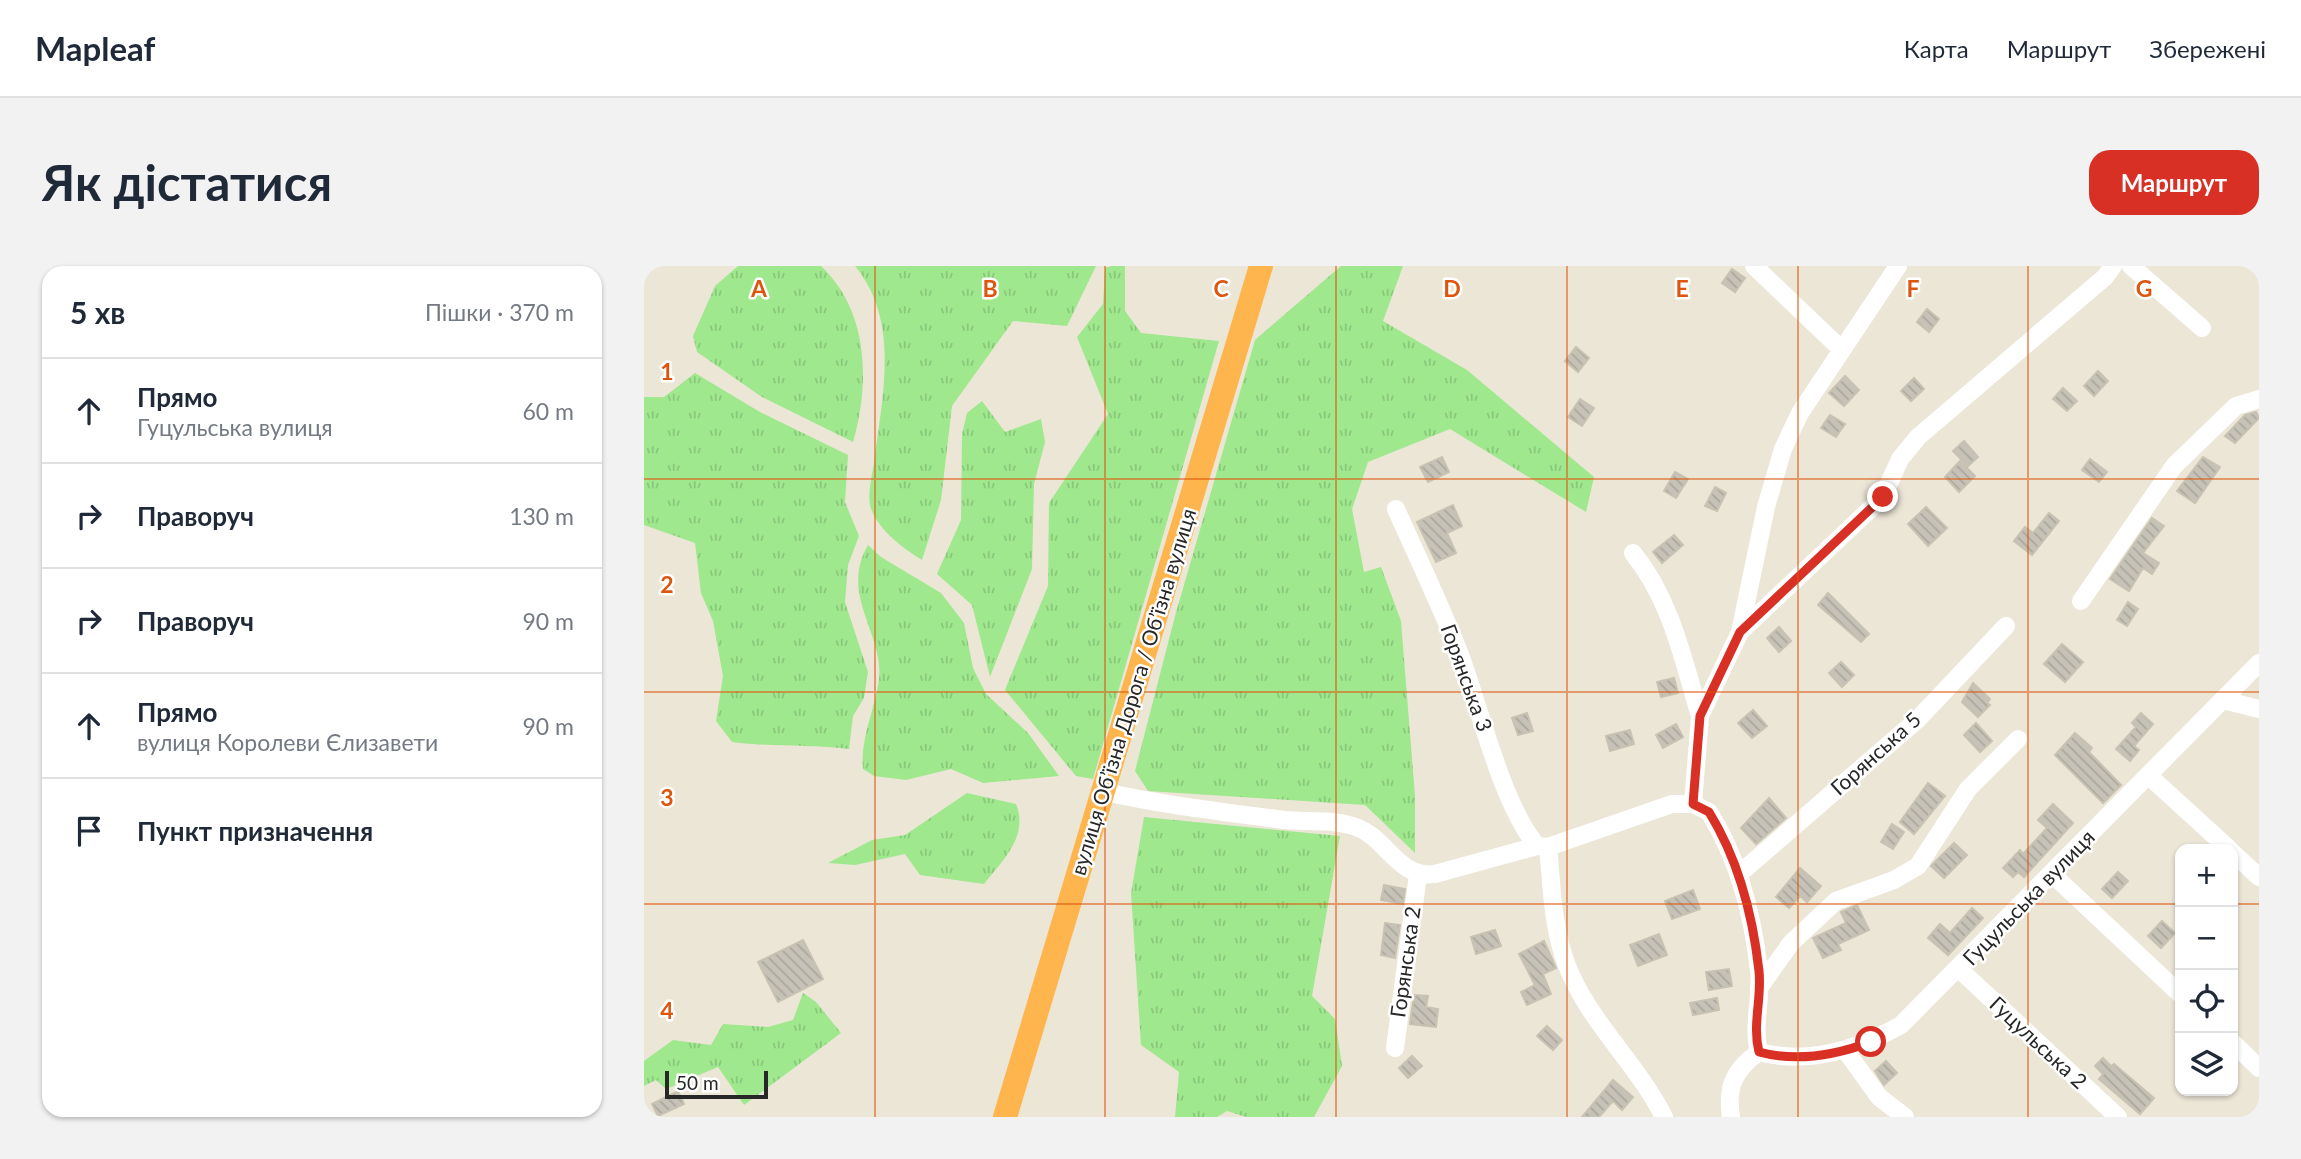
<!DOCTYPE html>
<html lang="uk">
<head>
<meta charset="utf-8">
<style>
	:root { --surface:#fff; --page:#f2f2f3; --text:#1f2937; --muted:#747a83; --line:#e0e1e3; --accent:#d93025 }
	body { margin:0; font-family:Lato,sans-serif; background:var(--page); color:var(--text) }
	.controls { position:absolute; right:21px; bottom:21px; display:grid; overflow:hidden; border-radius:14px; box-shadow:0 2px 5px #0004 }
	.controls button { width:63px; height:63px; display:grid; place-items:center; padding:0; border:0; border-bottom:2px solid var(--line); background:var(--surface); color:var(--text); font:35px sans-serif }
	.scale { position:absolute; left:21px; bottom:18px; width:103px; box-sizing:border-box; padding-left:7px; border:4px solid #272727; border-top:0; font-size:19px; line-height:24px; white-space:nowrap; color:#272727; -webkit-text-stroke:5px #fff; paint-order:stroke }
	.stop { position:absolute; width:21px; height:21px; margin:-16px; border:5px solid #d93025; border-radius:50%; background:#fff }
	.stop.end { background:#d93025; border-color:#fff; box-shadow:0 2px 7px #0008 }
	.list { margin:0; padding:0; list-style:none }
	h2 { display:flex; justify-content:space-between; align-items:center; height:91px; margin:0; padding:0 28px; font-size:30px }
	h2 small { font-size:23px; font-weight:400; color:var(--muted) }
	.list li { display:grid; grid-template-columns:46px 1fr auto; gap:21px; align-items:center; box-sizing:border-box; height:105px; padding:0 28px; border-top:2px solid var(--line) }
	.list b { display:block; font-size:26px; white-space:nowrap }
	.list p { margin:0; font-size:23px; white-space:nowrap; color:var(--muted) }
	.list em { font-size:23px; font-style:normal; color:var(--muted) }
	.icon { flex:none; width:38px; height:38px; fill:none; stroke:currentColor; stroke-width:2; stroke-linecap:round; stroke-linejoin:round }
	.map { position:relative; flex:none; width:1615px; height:851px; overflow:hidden; border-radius:21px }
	header { display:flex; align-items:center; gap:42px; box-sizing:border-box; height:98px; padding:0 35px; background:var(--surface); border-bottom:2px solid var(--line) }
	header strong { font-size:33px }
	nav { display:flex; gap:38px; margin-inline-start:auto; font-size:24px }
	.intro { display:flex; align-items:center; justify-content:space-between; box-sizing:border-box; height:168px; padding:0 42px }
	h1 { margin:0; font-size:49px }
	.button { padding:18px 32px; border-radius:21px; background:var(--accent); color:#fff; font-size:24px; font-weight:700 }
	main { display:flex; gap:42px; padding:0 42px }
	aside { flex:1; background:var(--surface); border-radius:21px; box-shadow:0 2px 5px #0004 }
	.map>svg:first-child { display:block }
	.grass { fill:url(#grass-tufts) }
	.building { fill:url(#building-back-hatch); stroke:#c7c2b1; stroke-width:2 }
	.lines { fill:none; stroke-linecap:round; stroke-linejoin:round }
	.minor { stroke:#fff; stroke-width:18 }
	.highway { stroke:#ffb54e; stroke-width:24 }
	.route { stroke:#d93025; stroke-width:9 }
	.grid { fill:none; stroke:#de560d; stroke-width:2; stroke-opacity:0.55 }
	.labels { text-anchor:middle; stroke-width:5; stroke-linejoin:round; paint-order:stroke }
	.street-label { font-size:21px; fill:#272727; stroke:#fff }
	.grid-label { font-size:23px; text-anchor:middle; font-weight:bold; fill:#de560d; stroke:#fff; stroke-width:5; stroke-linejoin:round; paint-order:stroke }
</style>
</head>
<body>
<header>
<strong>Mapleaf</strong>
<nav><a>Карта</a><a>Маршрут</a><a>Збережені</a></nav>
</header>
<div class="intro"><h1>Як дістатися</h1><a class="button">Маршрут</a></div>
<main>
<aside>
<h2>5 хв<small>Пішки · 370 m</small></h2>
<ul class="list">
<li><svg class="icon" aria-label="ahead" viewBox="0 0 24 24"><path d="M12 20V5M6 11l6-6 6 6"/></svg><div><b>Прямо</b><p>Гуцульська вулиця</p></div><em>60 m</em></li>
<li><svg class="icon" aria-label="right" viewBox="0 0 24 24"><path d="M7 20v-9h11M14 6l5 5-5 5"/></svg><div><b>Праворуч</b></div><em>130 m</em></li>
<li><svg class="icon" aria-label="right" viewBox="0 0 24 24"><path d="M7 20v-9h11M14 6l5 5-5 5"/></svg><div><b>Праворуч</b></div><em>90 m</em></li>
<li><svg class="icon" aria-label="ahead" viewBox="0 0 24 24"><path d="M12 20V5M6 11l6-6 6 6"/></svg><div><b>Прямо</b><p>вулиця Королеви Єлизавети</p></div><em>90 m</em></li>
<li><svg class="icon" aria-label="arrive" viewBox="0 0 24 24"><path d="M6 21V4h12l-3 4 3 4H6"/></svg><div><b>Пункт призначення</b></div></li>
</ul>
</aside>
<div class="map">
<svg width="1615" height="851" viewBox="0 0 1615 851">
	<defs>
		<pattern id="grass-tufts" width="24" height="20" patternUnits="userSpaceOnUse" patternTransform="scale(1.75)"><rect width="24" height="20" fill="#9fe88d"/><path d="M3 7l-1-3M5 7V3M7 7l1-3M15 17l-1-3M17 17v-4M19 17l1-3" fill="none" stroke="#89c77a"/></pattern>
		<pattern id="building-back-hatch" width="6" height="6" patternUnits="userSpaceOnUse" patternTransform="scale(1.75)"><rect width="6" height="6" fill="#c6c2b7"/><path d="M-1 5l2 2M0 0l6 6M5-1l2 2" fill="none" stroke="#aaa79d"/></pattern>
	</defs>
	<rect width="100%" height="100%" fill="#ece6d7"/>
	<path class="grass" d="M94,0H177C225,45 226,117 209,176L118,131L53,86L49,70L71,20Z
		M211,0H452L423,60L369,55L308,140L297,234L278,294C260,283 236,265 228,245C222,233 228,210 230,197C238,131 257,56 211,0Z
		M467,0H481V45L497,67L575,75L449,513L432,510L361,424L404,320L405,237L464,148L433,71L459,38L461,2Z
		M697,0H759L739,55L823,104L950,211L942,246L806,163L724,196L708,243L720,306L737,301L757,355L771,530V587L721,539L504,525L491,505L531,350L611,74Z
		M51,107L116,146L204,189L201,236L215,270L204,299L201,336L224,406L220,432L209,450L205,483C165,478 127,481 88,476L72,455L79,410L69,355L57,327L51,277L0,259V131H20Z
		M338,135L361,166L397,153L401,176L390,218L388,303L346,411L328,339L293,308L317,254L318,168L323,147Z
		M224,279L237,291L297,327L320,357L329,402L342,428L384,467L415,510L339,517L307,503L262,514L230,510L219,503C216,472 231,444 235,413C240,367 195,329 224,279Z
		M323,527L372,538C385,570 359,594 340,618L276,609L261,588L211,599L184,597L228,574L261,569Z
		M500,551L696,570L668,730L691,753L698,800L670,851H602L583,845L573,851H531L535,806L497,779L487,627Z
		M159,727L172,736L197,767L100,839L74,801L22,823L12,814L0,820V795L29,774L67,779L79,758L124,761L149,754Z"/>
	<path class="building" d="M1088,3L1101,12L1091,26L1078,17Z
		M1283,43L1295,53L1285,66L1273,56Z
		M932,81L945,92L934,106L921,95Z
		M1454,105L1464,115L1450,130L1440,120Z
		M1201,110L1215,124L1200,140L1185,127Z
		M1270,112L1280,123L1267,135L1257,125Z
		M1419,122L1433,135L1423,145L1409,133Z
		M936,133L950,142L938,160L924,151Z
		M1612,146L1615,152L1591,177L1581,170L1601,149Z
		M1186,149L1201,158L1192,171L1177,162Z
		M1320,175L1334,191L1324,200L1309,185Z
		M798,191L805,206L784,216L776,201Z
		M1559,191L1576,201L1551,237L1533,225Z
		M1446,193L1463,206L1455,216L1438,204Z
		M1316,195L1331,210L1315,226L1301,211Z
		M1031,206L1044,213L1032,232L1020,225Z
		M1071,221L1082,227L1073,245L1061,240Z
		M809,239L818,260L803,267L812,287L792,296L773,256Z
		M1282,241L1303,262L1284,280L1264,258Z
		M1405,247L1415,255L1388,289L1370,275L1381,261L1389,267Z
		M1508,252L1520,260L1499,287L1515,297L1508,308L1499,302L1485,325L1466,313Z
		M1030,269L1039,279L1018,297L1009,286Z
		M1184,327L1225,368L1217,376L1174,339Z
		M1484,336L1494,343L1483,360L1473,354Z
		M1135,361L1147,375L1135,386L1123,372Z
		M1418,378L1439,396L1421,416L1400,398Z
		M1197,396L1210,409L1198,421L1185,407Z
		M1030,412L1034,427L1017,431L1013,416Z
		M1329,417L1346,433L1343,437L1346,439L1334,451L1318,436Z
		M1109,444L1123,460L1108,472L1094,457Z
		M883,447L889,465L874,469L868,452Z
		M1497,447L1509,458L1490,480L1495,484L1486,495L1472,483L1492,461L1488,457Z
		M1332,457L1348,475L1336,486L1320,469Z
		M1032,458L1039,471L1019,482L1012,469Z
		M986,464L990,478L966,485L962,470Z
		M1431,467L1448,482L1445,486L1477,519L1459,537L1411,489Z
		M1284,517L1301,530L1270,568L1256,556Z
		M1125,532L1142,552L1112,578L1097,562Z
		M1409,538L1429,557L1380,611L1374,606L1369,611L1359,602L1376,584L1379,588L1403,562L1394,554Z
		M1248,558L1260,566L1249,583L1237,576Z
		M1310,577L1323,589L1300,612L1287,600Z
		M1156,602L1177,620L1163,636L1156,630L1145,642L1132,631Z
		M1474,606L1484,615L1468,632L1458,623Z
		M740,619L761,623L759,638L737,634Z
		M1049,624L1056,643L1028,653L1021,635Z
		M1213,639L1225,664L1194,678L1197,684L1179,692L1169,672L1202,657L1197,646Z
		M1328,642L1339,652L1304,689L1284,672L1296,658L1306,667Z
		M1518,655L1531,667L1517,682L1504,670Z
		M741,657L756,659L751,692L737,689Z
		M851,664L857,680L832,688L827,671Z
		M1015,668L1023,689L994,700L986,679Z
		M159,674L179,713L134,736L114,696Z
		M900,675L912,702L899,708L907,728L883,739L877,726L891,719L875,688Z
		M1085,703L1088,720L1065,724L1062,706Z
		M770,729L784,730L782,741L794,743L792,761L766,758Z
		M1073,732L1075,744L1049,749L1046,737Z
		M903,760L918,774L909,784L893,770Z
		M768,790L778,800L764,812L755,802Z
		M1459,792L1467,800L1470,798L1510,832L1496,848L1455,813L1459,808L1451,800Z
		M1242,795L1253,807L1240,819L1231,805Z
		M969,814L989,831L978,844L969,835L955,851H938Z
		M34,825L40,838L14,850L8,838Z"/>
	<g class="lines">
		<path class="minor" d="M1110,0L1198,84
			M1487,0L1558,62
			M752,243C773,290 796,338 815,386C836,441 857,537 893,580
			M989,287C1027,334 1039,393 1056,450
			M1437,335L1530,200L1592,140L1615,133
			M1096,366L1239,231L1256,193L1274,171L1461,11L1469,0
			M1579,434L1615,443
			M1505,510L1585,583
			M461,526C519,539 580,546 640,554C663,556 686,553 709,560C743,570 753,613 791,608L893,580L904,581C908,620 908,659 922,697C943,754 993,797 1020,851
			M1049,538L1056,450L1096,366L1122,241L1139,183L1156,147L1254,0
			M904,581L1028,538H1049L1065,546C1094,592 1109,651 1115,705C1118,733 1108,758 1115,786C1091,803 1082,820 1087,851
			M1589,587L1615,611
			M1095,608L1273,454L1362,360
			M1408,608L1536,728
			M1315,703L1474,851
			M1115,722L1147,677L1192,635L1250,614L1274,600L1324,523L1374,473
			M1589,777L1615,802
			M751,782L774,609
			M1202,785L1235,831L1261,851
			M1115,786C1165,799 1213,784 1257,759L1615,397"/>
		<path class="highway" d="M361,851L617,0"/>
	</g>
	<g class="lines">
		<path class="route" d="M1227,776C1192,789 1152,796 1115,786C1108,758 1118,733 1115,705C1109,651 1094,593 1065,546L1049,538L1056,450L1096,366L1239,231"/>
	</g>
	<path class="grid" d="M231,0V851M461,0V851M692,0V851M923,0V851M1154,0V851M1384,0V851M0,213H1615M0,426H1615M0,638H1536M1589,638H1615"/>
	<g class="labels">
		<g class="street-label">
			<text transform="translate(822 412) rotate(70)" y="7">Горянська 3</text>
			<text transform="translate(490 426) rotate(-73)" y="7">вулиця Обʼїзна Дорога / Обʼїзна вулиця</text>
			<text transform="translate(1232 488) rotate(-42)" y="7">Горянська 5</text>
			<text transform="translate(1385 632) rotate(-46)" y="7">Гуцульська вулиця</text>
			<text transform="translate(762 696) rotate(-82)" y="7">Горянська 2</text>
			<text transform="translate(1394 777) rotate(43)" y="7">Гуцульська 2</text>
		</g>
	</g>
	<g class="grid-label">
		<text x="115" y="31">A</text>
		<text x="346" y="31">B</text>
		<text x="577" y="31">C</text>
		<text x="808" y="31">D</text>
		<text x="1038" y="31">E</text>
		<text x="1269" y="31">F</text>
		<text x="1500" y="31">G</text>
		<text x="23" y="114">1</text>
		<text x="23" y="327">2</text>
		<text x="23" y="540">3</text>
		<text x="23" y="753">4</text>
	</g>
</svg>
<div class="controls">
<button>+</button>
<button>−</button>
<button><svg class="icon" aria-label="locate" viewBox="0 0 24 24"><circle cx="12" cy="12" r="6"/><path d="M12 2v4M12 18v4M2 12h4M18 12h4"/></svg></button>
<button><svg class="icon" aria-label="layers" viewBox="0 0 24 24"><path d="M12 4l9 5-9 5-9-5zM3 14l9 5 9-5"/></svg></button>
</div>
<div class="scale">50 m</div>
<div class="stop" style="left:1227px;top:776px"></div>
<div class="stop end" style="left:1239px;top:231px"></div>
</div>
</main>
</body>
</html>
